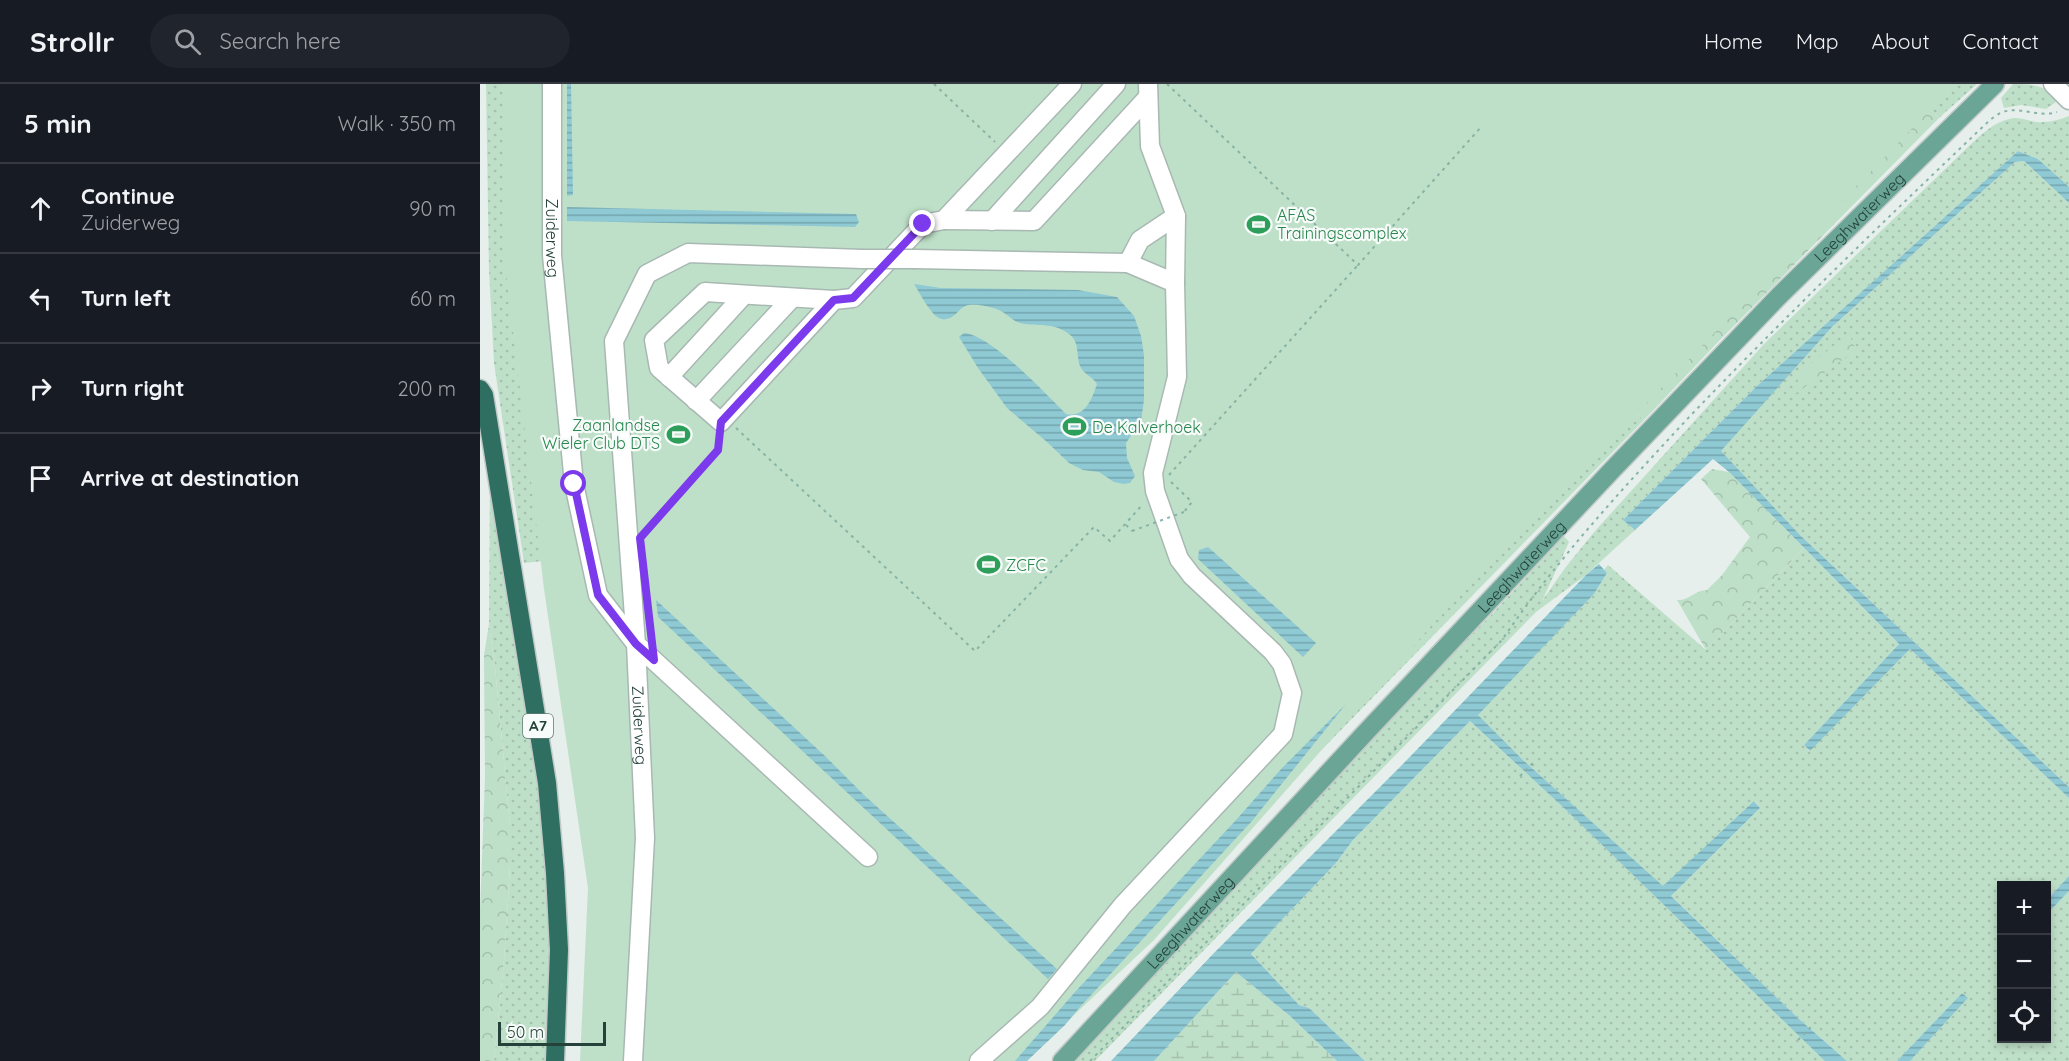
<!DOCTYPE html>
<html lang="en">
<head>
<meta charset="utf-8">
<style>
	:root { --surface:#171b24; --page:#20242c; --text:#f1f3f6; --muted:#9ea1a6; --line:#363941 }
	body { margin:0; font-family:Quicksand,sans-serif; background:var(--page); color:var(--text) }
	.controls { position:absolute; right:18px; bottom:18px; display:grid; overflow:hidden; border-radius:0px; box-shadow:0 3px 9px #0003 }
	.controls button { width:54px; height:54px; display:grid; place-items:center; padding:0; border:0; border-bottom:2px solid var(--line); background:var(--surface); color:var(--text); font:30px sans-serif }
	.scale { position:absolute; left:18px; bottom:15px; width:108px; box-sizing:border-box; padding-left:6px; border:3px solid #24423a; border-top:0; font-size:16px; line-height:21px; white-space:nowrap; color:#24423a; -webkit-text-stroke:4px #f7fbf9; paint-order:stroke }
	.stop { position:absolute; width:18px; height:18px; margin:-14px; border:4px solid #7c3aed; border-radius:50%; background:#fff }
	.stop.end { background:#7c3aed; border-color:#fff; box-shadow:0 2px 6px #0008 }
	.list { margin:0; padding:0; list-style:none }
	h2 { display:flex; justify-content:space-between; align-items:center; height:78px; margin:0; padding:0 24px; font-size:26px }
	h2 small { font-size:20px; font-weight:400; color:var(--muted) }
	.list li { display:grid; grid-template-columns:39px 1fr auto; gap:18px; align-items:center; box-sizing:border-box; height:90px; padding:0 24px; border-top:2px solid var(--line) }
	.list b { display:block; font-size:22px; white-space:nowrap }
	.list p { margin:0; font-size:20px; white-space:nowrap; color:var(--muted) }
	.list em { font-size:20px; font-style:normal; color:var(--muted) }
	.icon { flex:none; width:33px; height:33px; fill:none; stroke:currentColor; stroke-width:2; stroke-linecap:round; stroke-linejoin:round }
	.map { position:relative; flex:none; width:1589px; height:977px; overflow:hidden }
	header { display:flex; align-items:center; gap:36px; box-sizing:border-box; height:84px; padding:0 30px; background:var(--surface); border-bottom:2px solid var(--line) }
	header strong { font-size:28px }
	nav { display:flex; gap:33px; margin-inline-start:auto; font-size:21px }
	.search { width:420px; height:54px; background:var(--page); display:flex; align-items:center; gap:15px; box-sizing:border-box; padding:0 21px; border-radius:33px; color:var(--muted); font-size:22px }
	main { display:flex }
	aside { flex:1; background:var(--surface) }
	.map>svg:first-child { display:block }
	.grass { fill:url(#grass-dots) }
	.forest { fill:url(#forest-crowns) }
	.wetland { fill:url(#wetland-marsh) }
	.garden { fill:#bfe0c8 }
	.water { fill:url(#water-rules) }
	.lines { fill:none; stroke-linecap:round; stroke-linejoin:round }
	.minor-casing { stroke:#a8b8b2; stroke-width:21 }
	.major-casing { stroke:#c2cac8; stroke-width:21 }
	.highway-casing { stroke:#c2cac8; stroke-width:21 }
	.path { stroke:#86b3a5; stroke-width:2; stroke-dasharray:3 4.5; stroke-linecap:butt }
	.minor { stroke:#fff; stroke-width:18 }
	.major { stroke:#6aa596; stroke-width:18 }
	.highway { stroke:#2f6f62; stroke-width:18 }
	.minor-bridge-casing { stroke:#a8b8b2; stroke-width:21; stroke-linecap:butt }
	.path-bridge { stroke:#86b3a5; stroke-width:2; stroke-dasharray:3 4.5; stroke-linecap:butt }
	.minor-bridge { stroke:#fff; stroke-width:18 }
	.route { stroke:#7c3aed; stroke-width:8 }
	.labels { text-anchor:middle; stroke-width:4.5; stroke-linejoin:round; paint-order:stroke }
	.shield { fill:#f7fbf9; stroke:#637a73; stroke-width:1.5 }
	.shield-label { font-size:15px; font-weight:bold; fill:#24423a }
	.leisure-label { font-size:16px; fill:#27864d; stroke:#f7fbf9; text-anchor:start }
	.street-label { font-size:16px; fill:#24423a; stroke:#f7fbf9 }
</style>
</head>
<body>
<header>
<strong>Strollr</strong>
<div class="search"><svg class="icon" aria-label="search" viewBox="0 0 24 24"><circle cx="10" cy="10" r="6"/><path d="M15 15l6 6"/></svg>Search here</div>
<nav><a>Home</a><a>Map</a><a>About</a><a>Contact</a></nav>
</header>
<main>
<aside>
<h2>5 min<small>Walk · 350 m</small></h2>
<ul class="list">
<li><svg class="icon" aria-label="ahead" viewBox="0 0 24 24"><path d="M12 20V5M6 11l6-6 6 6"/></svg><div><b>Continue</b><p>Zuiderweg</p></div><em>90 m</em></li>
<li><svg class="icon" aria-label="left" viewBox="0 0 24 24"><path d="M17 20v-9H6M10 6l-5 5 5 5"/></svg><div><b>Turn left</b></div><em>60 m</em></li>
<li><svg class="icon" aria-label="right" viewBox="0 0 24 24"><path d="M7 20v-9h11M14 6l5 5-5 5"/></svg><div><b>Turn right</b></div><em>200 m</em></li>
<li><svg class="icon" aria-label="arrive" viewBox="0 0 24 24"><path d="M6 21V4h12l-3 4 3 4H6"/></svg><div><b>Arrive at destination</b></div></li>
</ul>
</aside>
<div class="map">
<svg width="1589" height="977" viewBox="0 0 1589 977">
	<defs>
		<pattern id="grass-dots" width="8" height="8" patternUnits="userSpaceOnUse" patternTransform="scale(1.5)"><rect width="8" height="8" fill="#bfe0c8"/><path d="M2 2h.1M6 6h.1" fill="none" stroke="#a4c1ad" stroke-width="1.8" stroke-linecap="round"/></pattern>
		<pattern id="forest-crowns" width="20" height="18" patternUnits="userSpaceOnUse" patternTransform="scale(1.5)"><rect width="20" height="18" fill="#bfe0c8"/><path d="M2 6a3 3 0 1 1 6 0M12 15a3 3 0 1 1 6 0" fill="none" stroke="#a4c1ad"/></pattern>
		<pattern id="wetland-marsh" width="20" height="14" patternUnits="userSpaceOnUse" patternTransform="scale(1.5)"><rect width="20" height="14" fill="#bfe0c8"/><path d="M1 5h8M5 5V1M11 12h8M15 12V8" fill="none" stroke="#a4c1ad"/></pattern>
		<pattern id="water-rules" width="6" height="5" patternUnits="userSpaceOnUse" patternTransform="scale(1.5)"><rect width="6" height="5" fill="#8ec9d4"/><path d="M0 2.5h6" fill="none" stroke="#74a5ad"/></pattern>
	</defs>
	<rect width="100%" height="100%" fill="#e6efeb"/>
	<path class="grass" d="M6,0H60L93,474L44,479L14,279L9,186Z
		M1432,0H1497L1459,34L1428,3Z
		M1533,0C1550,0 1568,0 1576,18L1566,25L1541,21L1524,24L1521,14Z
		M1589,32V103L1558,75L1538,67L1278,301L1143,436L1155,446L1106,491L1056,528L615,977H590L896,649L1013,529L1084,452L1089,458L1062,517L1085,484L1115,447L1284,260L1490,61C1502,50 1513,39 1529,35C1539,32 1547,37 1557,38C1567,39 1579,36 1589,32Z
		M1544,77L1589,119V703L1321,452L1240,367L1352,243L1535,78Z
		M1140,316L1164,336L772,737Z
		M10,389L65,744L71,833L70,915L66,977H14L24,877L30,782V742L15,583L9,540Z
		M1324,464L1419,560L1324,661L1329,667L1430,565L1589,714V792L1567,816L1566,802H1522V863L1519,866L1522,867V954H1566L1567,830L1589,807V977H1430L1487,915L1482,909L1417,977H1367L1319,935L1191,812L1280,724L1275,717L1183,803L1043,676L997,631L1114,510L1127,489L1124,486L1128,481L1226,566Z
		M990,637L1084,724L1346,977H885L829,924L819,921L771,870L795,843L856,779L873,756Z"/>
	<path class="forest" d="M1428,3L1459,34L1239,257L1164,336L1141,317Z
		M1369,250L1376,266L1308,315L1325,284Z
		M1232,385L1249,388L1324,464L1226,566L1197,516C1209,517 1215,506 1227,506L1242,491L1270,453L1221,395Z
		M9,540L15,583L30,742V782L24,877L14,977H0V827L5,693L4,571Z"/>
	<path class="wetland" d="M756,888L810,932L857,977H674Z"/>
	<path class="garden" d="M23,0H1475L951,542L674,856L545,977H100L108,804L64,505L25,181Z"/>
	<path class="water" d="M87,0H91L93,111L87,112Z
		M1538,67L1558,75L1586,100L1589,103V119L1544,77L1535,78L1352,243L1241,367L1321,452L1589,703V714L1430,565L1330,667L1324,661L1419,560L1249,388L1233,375L1155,446L1143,436L1278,301Z
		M87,123L376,130L379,138L375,143L87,137Z
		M434,200L461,204L598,206L637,213L654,232L661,252L664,271V316L661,337L646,359L647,374L655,392L650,399L644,400L634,398L619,388L603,386L589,379L567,358L527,324L498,284L479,253L484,249C511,251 565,309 586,330C605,334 612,315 617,300C613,293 604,290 601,284C595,272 601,259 589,250C575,239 561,242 545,240C534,239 530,232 521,227C513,223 498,220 489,221C478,222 476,237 462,235C452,234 440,209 434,200Z
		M728,463L836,559L823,573L718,475L719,466Z
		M1119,480L1127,489L1114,510L998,631L1043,676L1183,802L1274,717L1280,724L1191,812L1319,935L1367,977H1345L1084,724L990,637L873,756L856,779L795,843L771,870L819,921L829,924L885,977H857L810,932L756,888L674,977H631L734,869L922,681L1106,491Z
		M176,516L345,672L385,712L577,885L568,895L178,533Z
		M866,620L772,737L600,923L585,941L547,977H535L595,908L757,735L802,684Z
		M1589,792V807L1567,830V816Z
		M1482,909L1488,914L1430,977H1417Z"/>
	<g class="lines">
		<defs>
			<g id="minor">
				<path id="s1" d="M72,0V171L94,400L118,511L156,560L165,754L153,977"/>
				<path d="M1573,0L1589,16"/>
				<path d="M464,136L554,137L668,13"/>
				<path d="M512,137L636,0"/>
				<path d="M382,175L208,169L167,190L134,257L156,560L388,773"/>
				<path d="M435,175L648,179L695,199"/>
				<path d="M648,179L660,156L696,132"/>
				<path d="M354,216L241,338L179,284L174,256L225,208L354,216L373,214L443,140L464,136L592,0"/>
				<path d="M189,293L264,211"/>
				<path d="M216,317L312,214"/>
				<path d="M499,977L560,923L643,821L803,650L812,609L802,580L793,568L712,492L699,475L675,407L673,389L697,293L695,199L696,132L670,62L668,0"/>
			</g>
			<g id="major">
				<path id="s2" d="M582,977L887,647L1133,385L1299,212L1515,0"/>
			</g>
			<path id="highway" d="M0,305L4,311L67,699L75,789L79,866L75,977"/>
		</defs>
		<use href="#minor" class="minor-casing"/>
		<use href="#major" class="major-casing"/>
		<use href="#highway" class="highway-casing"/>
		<path class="path" d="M454,0L515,58
			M687,0L878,181L1002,42
			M256,344L495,567L614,443L630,457L663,420
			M689,391L878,181
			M691,398L712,418L704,428
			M646,441L652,447
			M165,449L238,366L240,354
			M1040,692L1053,679
			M1318,956L1331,943
			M610,977L1022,556C1077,475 1145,402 1212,330C1309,229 1409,132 1510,36C1514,33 1519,29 1523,28C1541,22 1559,34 1577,28"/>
		<use href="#minor" class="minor"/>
		<use href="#major" class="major"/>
		<use href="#highway" class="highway"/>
		<defs>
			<path id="minor-bridge" d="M382,175H435"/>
		</defs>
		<use href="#minor-bridge" class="minor-bridge-casing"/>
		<path class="path-bridge" d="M652,447L704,428"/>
		<use href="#minor-bridge" class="minor-bridge"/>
	</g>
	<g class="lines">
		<path class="route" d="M94,400L118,511L156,560L174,576L160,454L238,366L241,338L354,216L373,214L443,140"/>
	</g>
	<defs>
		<symbol id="stadium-bare" viewBox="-9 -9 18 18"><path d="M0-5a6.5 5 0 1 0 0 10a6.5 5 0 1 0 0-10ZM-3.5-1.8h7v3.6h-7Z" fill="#2e9e5b" stroke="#f7fbf9" stroke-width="2.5" paint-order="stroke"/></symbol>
	</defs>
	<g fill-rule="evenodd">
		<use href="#stadium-bare" x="762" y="124" width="33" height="33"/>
		<use href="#stadium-bare" x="578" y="326" width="33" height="33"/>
		<use href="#stadium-bare" x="182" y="334" width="33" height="33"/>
		<use href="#stadium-bare" x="492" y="464" width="33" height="33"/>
	</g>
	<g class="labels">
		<rect class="shield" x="43" y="630" width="30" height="24" rx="4.5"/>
		<g class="shield-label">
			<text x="58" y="647">A7</text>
		</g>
		<g class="leisure-label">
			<text x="797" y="137">AFAS<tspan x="797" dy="18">Trainingscomplex</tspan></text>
			<text x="180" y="347" text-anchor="end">Zaanlandse<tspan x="180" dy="18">Wieler Club DTS</tspan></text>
			<text x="612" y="349">De Kalverhoek</text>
			<text x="526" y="487">ZCFC</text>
		</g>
		<g class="street-label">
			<text dy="6" stroke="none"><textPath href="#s2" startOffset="1161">Leeghwaterweg</textPath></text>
			<text dy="6" stroke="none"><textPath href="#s1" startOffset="154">Zuiderweg</textPath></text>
			<text dy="6" stroke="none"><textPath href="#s2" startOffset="675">Leeghwaterweg</textPath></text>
			<text dy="6" stroke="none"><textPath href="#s1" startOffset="658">Zuiderweg</textPath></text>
			<text dy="6" stroke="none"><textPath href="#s2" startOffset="189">Leeghwaterweg</textPath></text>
		</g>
	</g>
</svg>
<div class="controls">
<button>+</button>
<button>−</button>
<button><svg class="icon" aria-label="locate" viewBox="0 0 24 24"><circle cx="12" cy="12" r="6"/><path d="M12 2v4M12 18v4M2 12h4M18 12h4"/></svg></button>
</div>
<div class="scale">50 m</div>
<div class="stop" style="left:94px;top:400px"></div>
<div class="stop end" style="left:443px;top:140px"></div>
</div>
</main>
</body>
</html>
